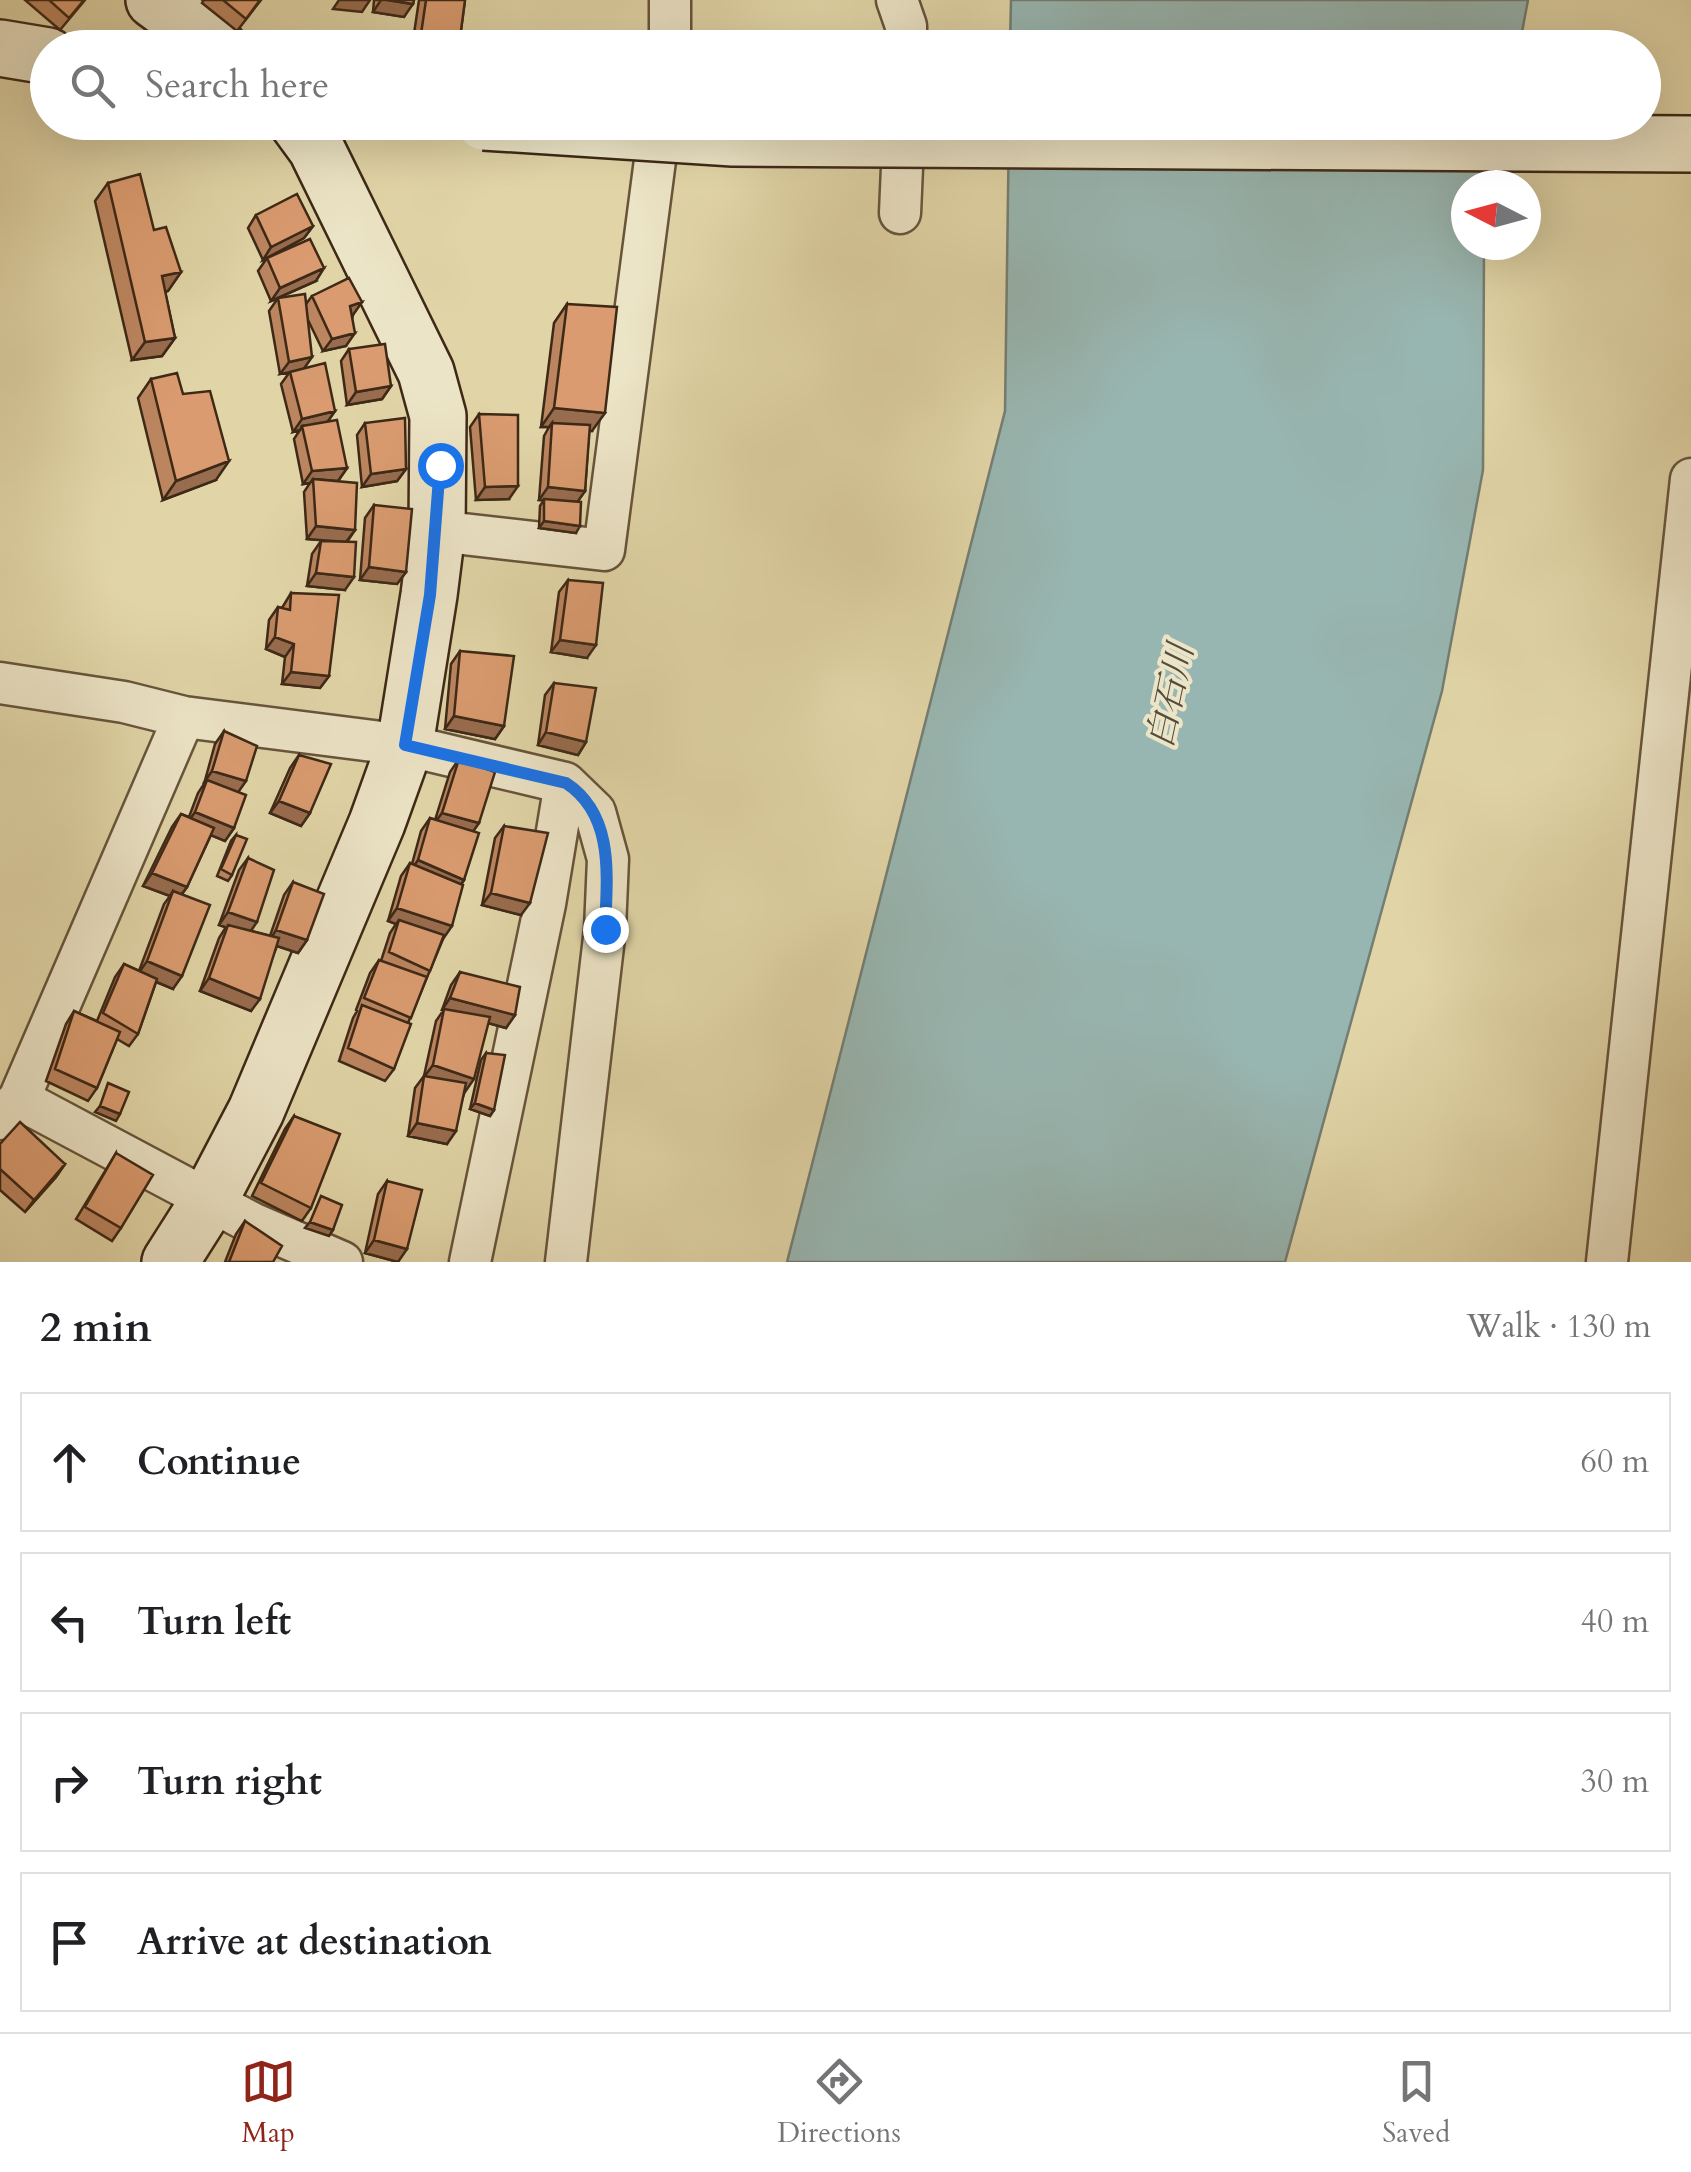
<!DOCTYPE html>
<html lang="en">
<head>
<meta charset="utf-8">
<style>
	:root { --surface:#fff; --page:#f2f2f2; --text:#202124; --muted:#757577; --line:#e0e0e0; --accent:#8f2418 }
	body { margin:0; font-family:Cardo,"Noto Serif JP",serif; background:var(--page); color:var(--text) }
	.compass { position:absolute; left:1451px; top:170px; width:90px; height:90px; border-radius:50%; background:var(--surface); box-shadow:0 10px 40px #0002; rotate:276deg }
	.stop { position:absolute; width:30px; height:30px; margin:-22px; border:8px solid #1a73e8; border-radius:50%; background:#fff }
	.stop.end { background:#1a73e8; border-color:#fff; box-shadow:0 2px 10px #0008 }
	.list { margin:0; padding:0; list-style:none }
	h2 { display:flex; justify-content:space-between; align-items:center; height:130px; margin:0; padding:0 40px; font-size:42px }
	h2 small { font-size:32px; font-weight:400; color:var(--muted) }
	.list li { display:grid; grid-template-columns:65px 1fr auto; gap:30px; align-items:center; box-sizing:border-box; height:140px; margin:0 20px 20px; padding:0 20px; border:2px solid var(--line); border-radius:0px }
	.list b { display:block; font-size:38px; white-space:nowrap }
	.list em { font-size:32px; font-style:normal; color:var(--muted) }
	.icon { flex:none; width:55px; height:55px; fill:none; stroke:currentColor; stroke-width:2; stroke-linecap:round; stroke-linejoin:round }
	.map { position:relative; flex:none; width:1691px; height:1262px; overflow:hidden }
	.search { position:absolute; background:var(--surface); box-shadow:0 10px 40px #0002; left:30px; right:30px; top:30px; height:110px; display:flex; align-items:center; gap:25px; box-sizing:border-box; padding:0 35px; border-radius:55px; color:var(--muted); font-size:38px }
	.sheet { height:770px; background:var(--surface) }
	nav { display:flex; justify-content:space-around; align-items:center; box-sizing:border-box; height:140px; border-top:2px solid var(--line); background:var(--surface); font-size:28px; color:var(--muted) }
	nav a { display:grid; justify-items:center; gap:5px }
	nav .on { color:var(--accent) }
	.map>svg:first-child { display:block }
	.water { fill:#98b6b1; stroke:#747e73; stroke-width:2.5 }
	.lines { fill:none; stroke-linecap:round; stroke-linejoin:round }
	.street-casing { stroke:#67543b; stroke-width:45 }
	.secondary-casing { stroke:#3e2917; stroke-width:60 }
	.street { stroke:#ece4c6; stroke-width:40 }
	.secondary { stroke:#ece4c6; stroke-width:55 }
	.secondary-bridge-casing { stroke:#3e2917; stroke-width:60; stroke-linecap:butt }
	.secondary-bridge { stroke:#ece4c6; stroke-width:55 }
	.wall { fill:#bb855f; stroke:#3e2917; stroke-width:2.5 }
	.shaded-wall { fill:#986c4e; stroke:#3e2917; stroke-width:2.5 }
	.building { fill:#d99b6f; stroke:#3e2917; stroke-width:2.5 }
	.route { stroke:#1a73e8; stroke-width:12 }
	.labels { text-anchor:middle; stroke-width:8; stroke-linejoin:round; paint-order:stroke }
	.water-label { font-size:35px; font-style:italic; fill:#544c3e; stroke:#ece4c6 }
</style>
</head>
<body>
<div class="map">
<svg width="1691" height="1262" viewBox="0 0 1691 1262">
	<rect width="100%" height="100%" fill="#e1d5a7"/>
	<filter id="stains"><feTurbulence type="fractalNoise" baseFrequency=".002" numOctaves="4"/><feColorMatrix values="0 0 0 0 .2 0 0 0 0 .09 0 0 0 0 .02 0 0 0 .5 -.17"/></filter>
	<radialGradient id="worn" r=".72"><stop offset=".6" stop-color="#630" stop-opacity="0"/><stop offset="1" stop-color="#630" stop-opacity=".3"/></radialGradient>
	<path class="water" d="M1011,0H1528L1519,48L1010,47Z
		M1009,123H1506L1494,185H1466V245H1484L1483,470L1442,691L1285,1262H787L1005,411Z"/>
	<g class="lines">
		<defs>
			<path id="street" d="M897,0L906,26V48
				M670,48V0
				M900,213L904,122
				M437,531L604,550L660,122
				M0,683L124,702L184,717L405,745L565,783L595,812L608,859L605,929L566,1262
				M19,1099L252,1223L342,1262
				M0,1119L19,1099L184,717
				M470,1262L545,904L565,783
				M1607,1262L1691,479"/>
			<path id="secondary" d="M154,0L219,48
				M0,48L48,56
				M170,1262L210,1199L256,1111L377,823L405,745L429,595L437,531L438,416L426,372L316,148L297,122"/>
		</defs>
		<use href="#street" class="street-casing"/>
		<use href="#secondary" class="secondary-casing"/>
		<use href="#street" class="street"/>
		<use href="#secondary" class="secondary"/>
		<defs>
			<path id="secondary-bridge" d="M484,122L733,138L1691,144"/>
		</defs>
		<use href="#secondary-bridge" class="secondary-bridge-casing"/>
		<use href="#secondary-bridge" class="secondary-bridge"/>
	</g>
	<path class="wall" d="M25,0H85L60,30Z
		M204,0H261L237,31L202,3Z
		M374,0H414L404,17L373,12Z
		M419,0H465L460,38L454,48L412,47Z
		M108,183L154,230L181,272L168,291L165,292L175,338L162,356L132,360L95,201Z
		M256,215L313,226L304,238L263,260L248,228Z
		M267,258L316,281L271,301L258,271Z
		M312,296L353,315L346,346L323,351L308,320L305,368L335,411L327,422L347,468L338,481L355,530L347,542L345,590L307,586L312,554L321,541H332L307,539L304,492L310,483L303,484L294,439L300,430L293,432L281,384L289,373L280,374L269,311L278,298L306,304Z
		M567,304L592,431H589L585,491L577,502L576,533L539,528L540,506L544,500H539L544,436L549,427H541L554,323Z
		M349,349L391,386L382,399L347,405L341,361Z
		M151,379L216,480L163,500L138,398Z
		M479,414L509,499L476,500L470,427Z
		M365,423L406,469L397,481L362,487L357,435Z
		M374,505L406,572L397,584L360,580L365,518Z
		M568,580L587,658L551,652L559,592Z
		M291,593L329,676L320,688L282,684L285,657L266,649L269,620L278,607L282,608Z
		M460,651L504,726L495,739L445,729L451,664Z
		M554,683L586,742L578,755L538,745L545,695Z
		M224,731L238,792L234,828L225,841L211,835L187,887L182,894L173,989L156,982L138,1034L129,1046L117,1039L97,1088L88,1101L46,1081L66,1024L74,1011L97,1021L115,977L124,964L139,971L164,904L170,896L143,886L172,827L181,814L189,817L198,793L204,784L215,744Z
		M299,755L310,813L301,826L270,813L290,768Z
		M459,759L474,831L464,880L461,884L443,939L408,1023L394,1069L385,1081L339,1061L353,1018L357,1011L356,1010L370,973L379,960L381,961L390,933L396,924L388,921L401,876L410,863L412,864L421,831L430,818L435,820L450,772Z
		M504,826L521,915L482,905L495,838Z
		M236,835L232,875L228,881L217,876L231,841Z
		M248,858L251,931L270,936L284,895L293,882L307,940L298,953L277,946L251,1011L200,991L219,938L226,927L219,925L239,870Z
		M460,972L515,1015L506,1028L488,1023L447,1144L408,1136L415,1088L424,1076L436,1021L443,1011L442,1010L451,985Z
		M486,1053L494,1110L490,1116L470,1109L481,1060Z
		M294,1116L311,1208L302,1221L252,1196L285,1129Z
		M0,1144L65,1164L56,1177L25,1212L0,1190Z
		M116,1153L121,1228L112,1241L76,1219Z
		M387,1181L398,1262L365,1253L378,1194Z
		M245,1221L273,1262H225L236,1234Z"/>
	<path class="shaded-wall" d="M339,0H370L362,12L333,9Z
		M381,0H387L413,4L404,17L373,12Z
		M421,34L460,38L454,48L412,47Z
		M313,226L304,238L263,260L271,247Z
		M324,268L316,281L271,301L280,288Z
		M181,272L168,291L149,295L162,276Z
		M362,302L353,315L341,319L350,306Z
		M355,333L346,346L323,351L332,339Z
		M175,338L162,356L132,360L145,342Z
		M312,357L303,370L280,374L289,362Z
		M391,386L382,399L347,405L356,392Z
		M554,408L605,413L592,431L552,428V423L549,427H541Z
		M335,411L326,424L302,426L300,430L293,432L302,419Z
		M229,461L216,480L163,500L176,481Z
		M347,468L338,481L313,479L310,483L303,484L312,471Z
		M406,469L397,481L362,487L371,474Z
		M518,486L509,499L476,500L485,487Z
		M548,487L585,491L576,504L539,500Z
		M544,521L580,526L576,533L539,528Z
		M316,526L355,530L346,542L307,539Z
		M369,567L406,572L397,584L360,580Z
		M316,573L354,577L345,590L307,586Z
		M275,637L294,644L285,657L266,649Z
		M560,640L596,645L587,658L551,652Z
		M291,672L329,676L320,688L282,684Z
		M454,716L504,726L495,739L445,729Z
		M546,732L586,742L578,755L538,745Z
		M212,771L246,781L237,794L207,780L203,784Z
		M279,801L310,813L301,826L270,813Z
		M195,812L234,828L225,841L186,825Z
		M442,813L479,823L470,836L433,825Z
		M418,860L464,880L456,893L409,873Z
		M152,873L187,887L178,899L173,891L170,896L143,886Z
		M491,893L530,903L521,915L482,905Z
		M397,908L452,926L443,939L397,924L399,920L396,924L388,921Z
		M228,912L257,922L248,935L219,925Z
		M276,930L307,940L298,953L268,943Z
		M147,961L182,976L173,989L138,974Z
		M209,978L260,999L251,1011L200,991Z
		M450,998L515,1015L506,1028L442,1010Z
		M433,1065L474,1079L465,1092L424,1077Z
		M475,1103L494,1110L490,1116L470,1109Z
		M100,1106L120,1114L116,1121L95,1112Z
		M417,1123L456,1131L447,1144L408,1136Z
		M65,1164L56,1177L25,1212L34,1200Z
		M310,1222L333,1230L329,1236L305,1228Z
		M374,1240L407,1249L398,1262L365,1253Z"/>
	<path class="building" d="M49,0H84L69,18Z
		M223,0H260L246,19Z
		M387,0H414L413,4Z
		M426,0H465L460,38L421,34Z
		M140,174L154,230L166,227L181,272L162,276L175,338L145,342L108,183Z
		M297,194L313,226L271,247L256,215Z
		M310,239L324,268L280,288L267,258Z
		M349,278L362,302L350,306L355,333L332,339L312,296Z
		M305,294L312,357L289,362L278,298Z
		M567,304L617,307L605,413L554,408Z
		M385,344L391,386L356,392L349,349Z
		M325,363L335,411L302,419L290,372Z
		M177,373L183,394L210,391L229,461L176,481L151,379Z
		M479,414L518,415V486L485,487Z
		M405,418L406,469L371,474L365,423Z
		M337,420L347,468L312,471L302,426Z
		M552,423L590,425L585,491L548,487Z
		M313,479L357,483L355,530L316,526Z
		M544,499L581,502L580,526L544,521Z
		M374,505L412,509L406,572L369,567Z
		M321,541L356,542L354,577L316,573Z
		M568,580L603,583L596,645L560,640Z
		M291,593L339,595L329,676L291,672L294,644L275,637L278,607L290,610Z
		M460,651L514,656L504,726L454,716Z
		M554,683L596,688L586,742L546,732Z
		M224,731L257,746L246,781L212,771Z
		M299,755L331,764L310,813L279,801Z
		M459,759L495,772L479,823L442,813Z
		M207,780L246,795L234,828L195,812Z
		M181,814L214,828L187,887L152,873Z
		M430,818L479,833L464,880L418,860Z
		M504,826L548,833L530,903L491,893Z
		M236,835L247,839L232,875L221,869Z
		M248,858L274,870L257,922L228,912Z
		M410,863L463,885L452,926L397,908Z
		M293,882L324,894L307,940L276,930Z
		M173,891L210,905L182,976L147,961Z
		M399,920L444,935L430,971L389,952Z
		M228,925L279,938L260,999L209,978Z
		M379,960L427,977L411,1018L364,998Z
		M124,964L157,979L138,1034L103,1013Z
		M460,972L520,987L515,1015L450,998Z
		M362,1005L411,1024L394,1069L348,1048Z
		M444,1009L490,1017L474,1079L433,1065Z
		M74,1011L120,1032L97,1088L55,1069Z
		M486,1053L505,1055L494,1110L475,1103Z
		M424,1076L466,1083L456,1131L417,1123Z
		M108,1083L129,1092L120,1114L100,1106Z
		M294,1116L340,1134L311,1208L261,1183Z
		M20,1122L65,1164L34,1200L0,1169V1144Z
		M116,1153L153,1175L121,1228L85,1207Z
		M387,1181L422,1190L407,1249L374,1240Z
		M321,1196L342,1205L333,1230L310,1222Z
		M245,1221L282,1246L273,1262H229Z"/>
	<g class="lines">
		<path class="route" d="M440,465L430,595L405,745L566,783C615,815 607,877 605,929"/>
	</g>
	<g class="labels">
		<g class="water-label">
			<text transform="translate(1170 696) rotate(-78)" y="12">白石川</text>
		</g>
	</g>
	<rect width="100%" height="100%" filter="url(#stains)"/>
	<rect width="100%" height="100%" fill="url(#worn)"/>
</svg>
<svg class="compass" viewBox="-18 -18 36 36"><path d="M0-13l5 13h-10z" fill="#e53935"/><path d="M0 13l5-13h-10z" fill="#757577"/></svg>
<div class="stop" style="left:440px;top:465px"></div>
<div class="stop end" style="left:605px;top:929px"></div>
<div class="search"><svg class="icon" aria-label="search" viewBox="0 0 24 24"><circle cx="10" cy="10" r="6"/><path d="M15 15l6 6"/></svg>Search here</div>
</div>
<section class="sheet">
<h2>2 min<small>Walk · 130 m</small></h2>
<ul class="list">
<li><svg class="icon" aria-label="ahead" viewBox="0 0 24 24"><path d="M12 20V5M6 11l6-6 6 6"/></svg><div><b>Continue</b></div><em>60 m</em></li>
<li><svg class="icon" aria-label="left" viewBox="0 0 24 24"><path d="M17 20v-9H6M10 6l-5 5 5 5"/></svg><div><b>Turn left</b></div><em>40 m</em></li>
<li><svg class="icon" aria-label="right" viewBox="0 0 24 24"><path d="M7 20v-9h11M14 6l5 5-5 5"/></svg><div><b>Turn right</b></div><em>30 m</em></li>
<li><svg class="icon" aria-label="arrive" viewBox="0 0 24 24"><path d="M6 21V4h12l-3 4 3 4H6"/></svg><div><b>Arrive at destination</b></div></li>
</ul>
</section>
<nav>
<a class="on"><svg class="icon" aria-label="map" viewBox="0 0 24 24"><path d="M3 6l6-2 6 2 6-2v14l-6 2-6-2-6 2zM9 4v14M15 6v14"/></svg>Map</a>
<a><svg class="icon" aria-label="directions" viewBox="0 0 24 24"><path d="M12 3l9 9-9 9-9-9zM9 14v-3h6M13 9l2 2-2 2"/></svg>Directions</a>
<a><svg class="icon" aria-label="saved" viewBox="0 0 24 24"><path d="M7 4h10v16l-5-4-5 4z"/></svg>Saved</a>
</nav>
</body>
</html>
